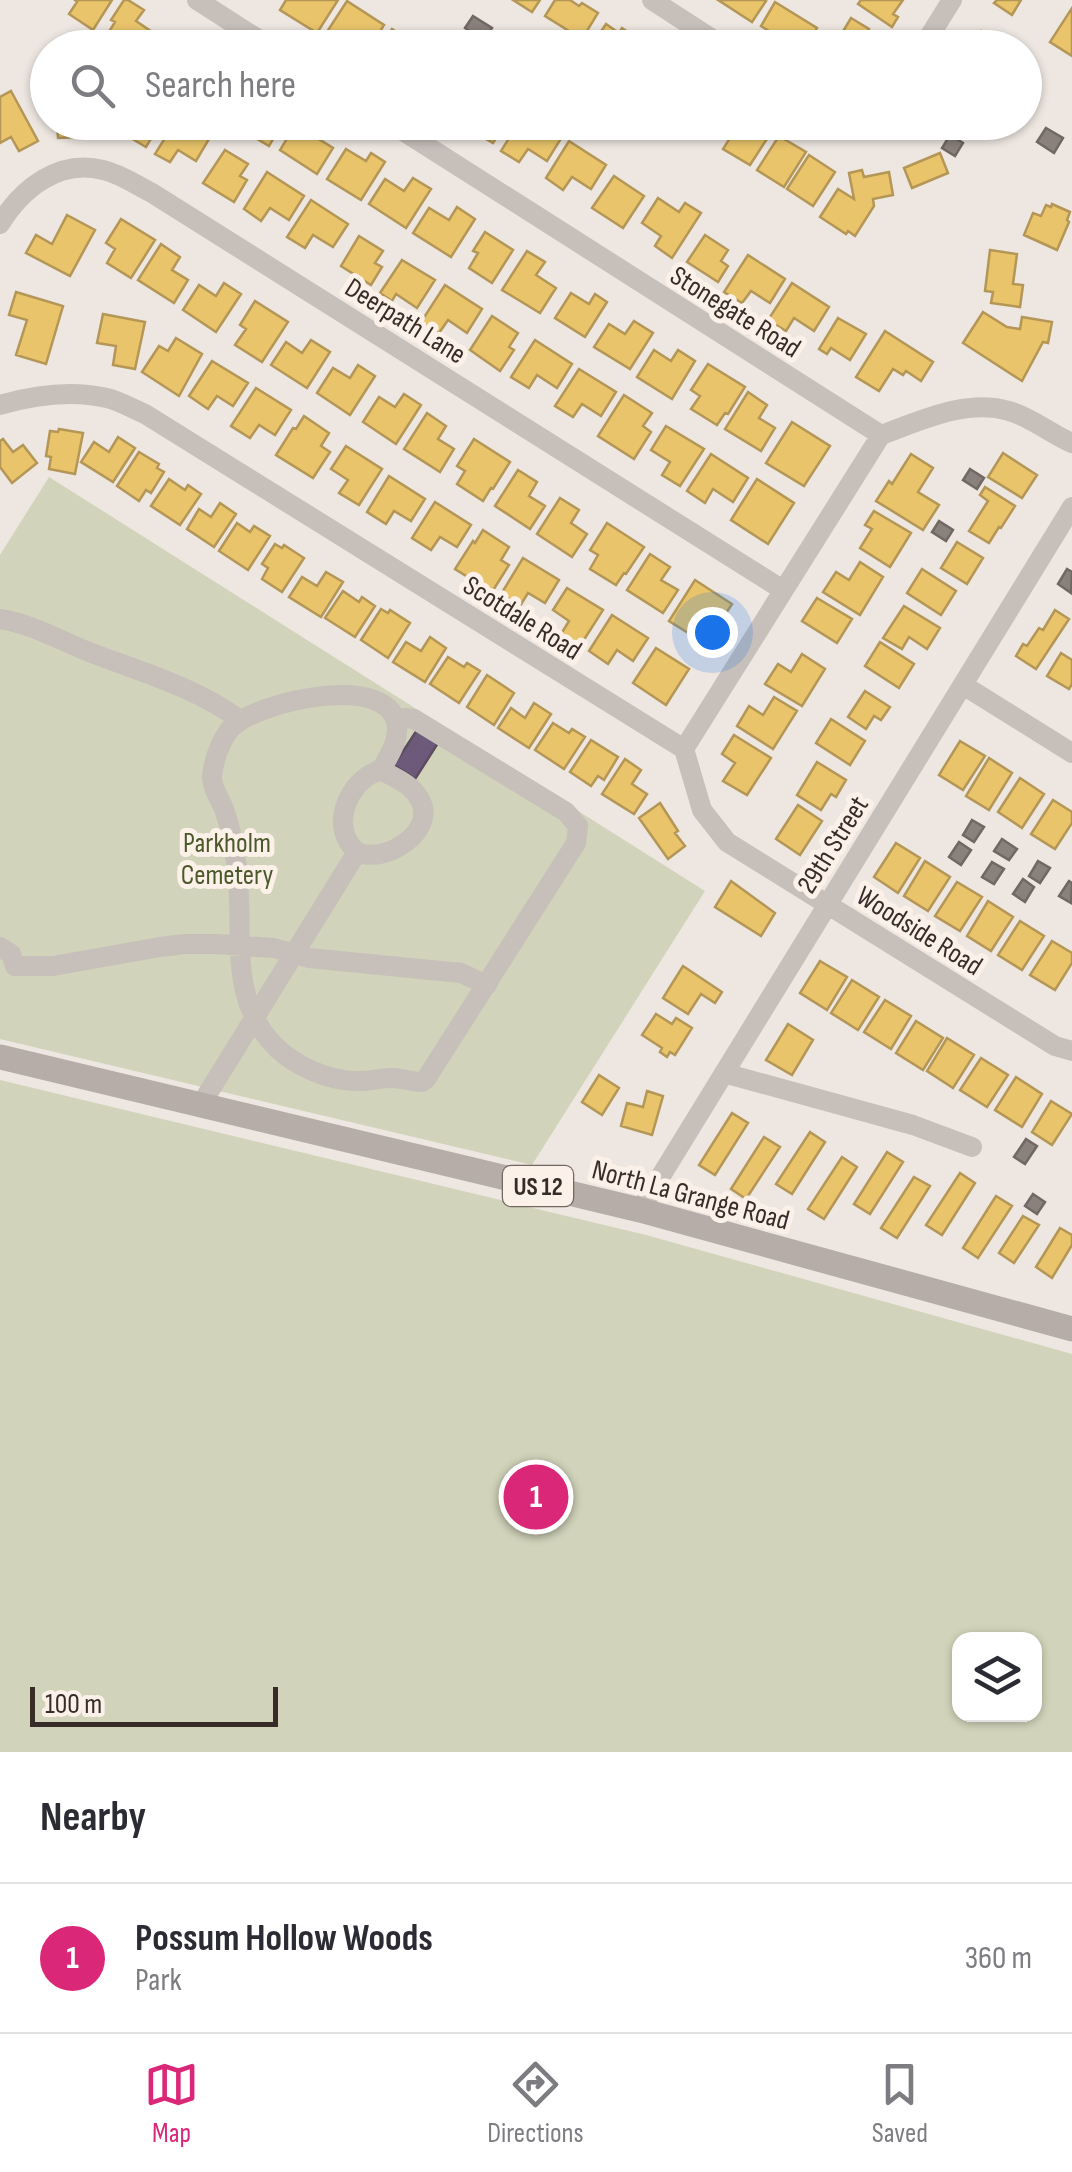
<!DOCTYPE html>
<html lang="en">
<head>
<meta charset="utf-8">
<style>
	:root { --surface:#fff; --page:#f2f2f3; --text:#2b2b33; --muted:#7c7c81; --line:#e1e1e2; --accent:#db2777 }
	body { margin:0; font-family:"Sofia Sans Condensed",sans-serif; background:var(--page); color:var(--text) }
	.controls { position:absolute; right:30px; bottom:30px; display:grid; overflow:hidden; border-radius:20px; box-shadow:0 2px 8px #0004 }
	.controls button { width:90px; height:90px; display:grid; place-items:center; padding:0; border:0; border-bottom:2px solid var(--line); background:var(--surface); color:var(--text); font:50px sans-serif }
	.scale { position:absolute; left:30px; bottom:25px; width:248px; box-sizing:border-box; padding-left:10px; border:5px solid #382c28; border-top:0; font-size:28px; line-height:35px; white-space:nowrap; color:#382c28; -webkit-text-stroke:8px #fbf1e9; paint-order:stroke }
	.you { position:absolute; left:712px; top:632px; width:35px; height:35px; margin:-25px; border:8px solid #fff; border-radius:50%; background:#1a73e8; box-shadow:0 0 0 15px #1a73e833 }
	.badge { display:grid; place-items:center; width:65px; height:65px; border-radius:50%; background:var(--accent); color:#fff; font-size:32px; font-weight:700 }
	.pin { position:absolute; translate:-50% -50%; border:5px solid #fff; box-shadow:0 2px 10px #0006 }
	.list { margin:0; padding:0; list-style:none }
	h2 { display:flex; justify-content:space-between; align-items:center; height:130px; margin:0; padding:0 40px; font-size:42px }
	h2 small { font-size:32px; font-weight:400; color:var(--muted) }
	.list li { display:grid; grid-template-columns:65px 1fr auto; gap:30px; align-items:center; box-sizing:border-box; height:150px; padding:0 40px; border-top:2px solid var(--line) }
	.list b { display:block; font-size:38px; white-space:nowrap }
	.list p { margin:0; font-size:32px; white-space:nowrap; color:var(--muted) }
	.list em { font-size:32px; font-style:normal; color:var(--muted) }
	.icon { flex:none; width:55px; height:55px; fill:none; stroke:currentColor; stroke-width:2; stroke-linecap:round; stroke-linejoin:round }
	.map { position:relative; flex:none; width:1072px; height:1752px; overflow:hidden }
	.search { position:absolute; background:var(--surface); box-shadow:0 2px 8px #0004; left:30px; right:30px; top:30px; height:110px; display:flex; align-items:center; gap:25px; box-sizing:border-box; padding:0 35px; border-radius:55px; color:var(--muted); font-size:38px }
	.sheet { height:280px; background:var(--surface) }
	nav { display:flex; justify-content:space-around; align-items:center; box-sizing:border-box; height:140px; border-top:2px solid var(--line); background:var(--surface); font-size:28px; color:var(--muted) }
	nav a { display:grid; justify-items:center; gap:5px }
	nav .on { color:var(--accent) }
	.map>svg:first-child { display:block }
	.green { fill:#d1d3ba; fill-rule:evenodd }
	.homes { fill:#e9c46a; stroke:#b49656; stroke-width:2.5 }
	.offices { fill:#6d597a; stroke:#5d4c61; stroke-width:2.5 }
	.industry { fill:#8a817c; stroke:#716863; stroke-width:2.5 }
	.lines { fill:none; stroke-linecap:round; stroke-linejoin:round }
	.minor { stroke:#c7bfba; stroke-width:20 }
	.major { stroke:#b6ada9; stroke-width:25 }
	.labels { text-anchor:middle; stroke-width:10; stroke-linejoin:round; paint-order:stroke }
	.shield { fill:#fbf1e9; stroke:#726762; stroke-width:2.5 }
	.shield-label { font-size:25px; font-weight:bold; fill:#382c28 }
	.street-label { font-size:28px; fill:#382c28; stroke:#fbf1e9 }
	.park-label { font-size:28px; fill:#4b582a; stroke:#fbf1e9 }
</style>
</head>
<body>
<div class="map">
<svg width="1072" height="1752" viewBox="0 0 1072 1752">
	<rect width="100%" height="100%" fill="#eee7e1"/>
	<path class="green" d="M49,477L705,891L532,1165L0,1039V555Z
		M0,1080L646,1235L1072,1354V1752H0ZM960,1640H1034V1714H960Z"/>
	<path class="homes" d="M75,0H112L93,30L69,14L77,2Z
		M124,0H128L144,10L136,21L155,34L147,48H121L105,38L115,22L111,20Z
		M286,0H338L317,33L280,10Z
		M513,0H540L532,12Z
		M555,0H570L579,6L582,3L598,13L582,39L545,16Z
		M718,0H764L766,1L752,22Z
		M861,0H903L893,14L898,17L892,27L858,4Z
		M997,0H1021L1012,15L994,3Z
		M347,1L384,25L370,48L350,37L343,48H337L323,38Z
		M775,2L817,28L806,48H796L761,26Z
		M1072,8V56L1050,42Z
		M851,18L869,29L857,48H833Z
		M606,24L619,33L622,28L647,45L645,48H602L594,42Z
		M392,29L421,48H380Z
		M981,31L997,42L993,48H970Z
		M11,91L38,141L19,151L11,137L0,143V97Z
		M57,122H81V137L58,138Z
		M140,122H161L146,147L131,138Z
		M175,122H182L209,139L196,161L178,150L170,162L155,154Z
		M249,122H283L269,146L244,131Z
		M297,122L322,123L314,136L333,148L317,174L280,150Z
		M457,122H506L493,143Z
		M519,122H539L562,137L547,161L528,149L519,162L501,151Z
		M696,122H728L719,137Z
		M740,122H758L772,131L750,165L723,149Z
		M779,136L806,152L784,187L757,170Z
		M569,141L606,165L591,189L572,177L563,190L546,178Z
		M346,149L366,161L371,153L385,162L361,200L327,179Z
		M225,150L248,164L240,176L247,180L234,202L203,183Z
		M940,153L948,173L912,188L904,168Z
		M809,155L835,172L813,206L787,189Z
		M862,170L864,177L889,172L893,195L873,199L874,206L855,236L848,231L846,234L820,217L838,189L854,199L849,173Z
		M267,172L304,196L289,220L270,208L261,221L244,209Z
		M614,176L644,196L623,228L592,208Z
		M413,178L431,189L406,228L369,204L385,179L404,191Z
		M658,198L679,212L685,203L701,213L672,258L655,246L661,236L642,223Z
		M311,200L348,224L333,247L313,235L305,248L287,237Z
		M1052,204L1070,212L1067,220L1069,222L1057,250L1024,235L1033,213L1041,216L1046,205L1051,207Z
		M457,207L475,219L451,257L413,233L429,208L449,220Z
		M67,215L95,230L70,276L26,253L36,235L52,244Z
		M121,219L155,240L131,278L107,263L115,249L106,243Z
		M485,232L513,250L492,283L469,268L478,253L473,251Z
		M705,235L728,250L721,261L728,266L718,282L687,262Z
		M359,236L383,251L375,263L382,267L371,285L341,266Z
		M161,244L180,257L172,270L188,280L174,303L138,280Z
		M990,250L1017,254L1013,284L1023,285L1020,307L991,303L993,292L985,291Z
		M527,251L545,262L536,275L556,288L540,313L502,290Z
		M748,255L785,279L770,303L751,291L742,303L724,292Z
		M402,260L435,280L417,308L396,294L392,301L380,293Z
		M224,283L241,294L216,332L183,310L199,285L216,296Z
		M792,283L829,307L814,331L794,318L786,331L768,320Z
		M445,285L482,309L467,333L448,320L439,333L421,322Z
		M16,292L63,306L46,364L16,355L27,320L9,315Z
		M571,293L589,304L595,294L607,302L585,337L555,318Z
		M255,301L288,322L262,362L235,345L246,329L240,325Z
		M983,312L1007,327L1020,329L1022,317L1052,322L1048,343L1043,342L1022,381L963,343Z
		M103,314L145,322L135,369L113,365L116,346L97,343Z
		M492,316L518,333L509,347L514,350L500,371L470,350Z
		M838,318L866,334L850,360L831,348L827,354L819,349Z
		M634,321L653,333L630,369L594,347L609,324L625,334Z
		M885,331L933,362L921,381L906,371L903,375L893,369L879,391L856,377Z
		M176,338L202,354L179,396L142,372L159,346L168,351Z
		M311,340L330,352L307,388L271,365L286,342L302,353Z
		M535,340L572,364L557,388L537,375L529,388L511,377Z
		M654,350L671,361L678,350L695,361L672,399L637,377Z
		M212,361L248,383L233,406L217,396L208,409L189,396Z
		M708,364L745,387L728,414L725,413L717,425L691,409L700,396L691,390Z
		M358,365L375,376L350,415L317,393L333,368L350,378Z
		M579,369L616,392L601,416L582,404L573,417L555,406Z
		M256,388L291,410L275,435L259,425L250,438L231,426Z
		M748,392L767,405L759,418L775,428L761,451L725,429Z
		M404,394L421,405L396,444L363,422L379,397L395,407Z
		M624,395L652,413L643,426L651,432L634,459L598,436Z
		M427,413L446,426L438,439L454,449L440,472L404,449Z
		M304,416L329,433L321,446L330,452L313,478L276,455L293,428L296,429Z
		M792,422L830,446L804,486L766,463Z
		M666,426L704,449L680,486L662,475L670,462L651,450Z
		M59,429L83,433L75,474L49,469L51,457L46,456L50,431L58,432Z
		M118,437L135,448L113,482L81,462L94,442L109,452Z
		M3,439L13,452L23,445L37,463L12,483L0,467V441Z
		M474,439L510,462L493,489L491,488L483,501L457,484L465,471L457,466Z
		M346,446L382,469L359,505L339,493L348,480L331,469Z
		M139,452L159,464L157,468L164,472L151,493L146,490L139,501L117,486Z
		M1003,453L1037,475L1022,498L988,477Z
		M711,454L748,478L733,502L713,489L705,503L687,491Z
		M911,454L933,468L918,492L939,505L923,530L876,501L889,481L892,484Z
		M518,470L537,482L529,496L545,506L530,529L495,506Z
		M389,476L425,499L411,521L394,511L386,524L367,512Z
		M169,479L185,490L188,485L201,494L180,525L151,506Z
		M757,479L794,503L768,544L731,520Z
		M985,487L1015,506L1001,528L999,527L989,543L969,531L988,501L980,495Z
		M560,498L579,510L571,523L587,534L572,557L537,534Z
		M435,502L471,525L457,547L440,537L431,550L412,538Z
		M220,503L236,514L214,547L187,529L199,509L211,517Z
		M874,511L911,533L890,567L860,548L872,529L865,525Z
		M237,523L250,532L254,526L270,536L248,570L219,551Z
		M607,523L644,547L626,574L624,573L616,585L590,569L598,555L590,550Z
		M483,530L509,547L501,560L509,565L492,592L455,569L473,541L475,543Z
		M957,542L983,558L967,584L941,568Z
		M275,544L282,548L284,545L304,558L282,592L262,579L268,568L262,564Z
		M650,554L670,567L661,580L678,590L663,613L627,590Z
		M523,558L559,580L545,603L528,593L520,606L501,594Z
		M860,562L883,577L860,615L823,592L836,572L849,580Z
		M922,569L956,591L941,615L907,593Z
		M326,572L343,582L321,617L289,597L302,577L317,586Z
		M695,580L732,604L706,644L669,621Z
		M567,588L603,610L580,646L561,634L569,621L553,610Z
		M343,591L359,602L362,597L375,606L355,637L325,618Z
		M817,598L852,619L837,643L802,621Z
		M904,606L940,628L927,649L909,637L902,649L883,638Z
		M381,609L388,613L390,610L410,623L388,658L361,640Z
		M1055,610L1069,619L1036,669L1016,656L1023,644L1027,646L1039,628L1043,630Z
		M612,615L648,638L633,661L617,650L608,664L589,651Z
		M430,637L446,648L425,682L393,662L406,642L421,651Z
		M880,642L914,664L899,688L865,666Z
		M656,648L689,669L666,705L633,683Z
		M1061,653L1072,660V684L1069,689L1047,676Z
		M802,654L825,669L802,706L765,684L778,664L791,672Z
		M448,657L464,667L467,663L480,671L459,703L430,684Z
		M487,675L514,693L494,725L467,707Z
		M865,691L890,707L881,720L874,716L866,729L848,717Z
		M774,697L797,711L773,749L737,726L749,706L763,715Z
		M534,703L551,714L529,748L498,728L511,708L525,718Z
		M831,719L865,741L850,765L816,743Z
		M553,723L569,733L572,729L585,737L564,769L535,750Z
		M734,735L771,758L747,795L723,781L735,763L722,754Z
		M591,740L618,757L604,780L598,776L591,786L570,772Z
		M960,741L985,756L963,790L939,775Z
		M989,758L1012,773L989,810L966,796Z
		M625,759L641,770L632,784L647,794L634,814L602,794Z
		M817,762L846,780L836,797L831,794L821,810L797,795Z
		M1020,778L1044,794L1022,828L998,812Z
		M1053,800L1072,812V823L1055,849L1031,834Z
		M660,803L678,831L675,833L685,846L668,859L639,818Z
		M798,805L822,821L800,855L776,839Z
		M896,843L920,858L898,893L874,877Z
		M925,861L950,877L928,911L904,896Z
		M731,881L775,913L761,936L715,907Z
		M957,882L982,897L960,931L935,916Z
		M988,901L1013,917L991,951L967,936Z
		M1020,921L1044,936L1022,970L998,955Z
		M1052,941L1072,953V963L1055,990L1030,975Z
		M820,961L847,977L827,1010L800,993Z
		M683,966L722,992L715,1003L701,994L688,1014L663,998Z
		M852,980L879,997L858,1030L831,1013Z
		M885,1000L911,1016L891,1049L864,1032Z
		M656,1014L672,1024L676,1018L692,1028L675,1055L670,1052L667,1057L660,1052L662,1048L642,1035Z
		M916,1021L943,1038L923,1070L896,1053Z
		M788,1024L813,1040L792,1075L766,1060Z
		M947,1038L974,1055L953,1088L927,1071Z
		M981,1058L1008,1075L987,1107L960,1090Z
		M599,1075L619,1088L602,1115L582,1102Z
		M1016,1077L1042,1094L1022,1127L995,1110Z
		M647,1091L663,1096L652,1135L621,1126L627,1103L643,1107Z
		M1051,1101L1072,1114L1052,1145L1032,1132Z
		M732,1113L748,1123L715,1175L699,1165Z
		M810,1132L825,1142L792,1194L776,1184Z
		M764,1137L780,1147L746,1199L731,1189Z
		M887,1152L903,1162L870,1214L854,1204Z
		M842,1157L857,1167L824,1219L808,1209Z
		M960,1173L975,1183L942,1235L926,1225Z
		M914,1177L930,1186L897,1238L881,1228Z
		M996,1196L1012,1206L978,1258L963,1248Z
		M1023,1216L1039,1225L1014,1263L999,1253Z
		M1060,1228L1072,1235V1245L1052,1278L1036,1267Z"/>
	<path class="offices" d="M419,727L440,740L415,779L394,765Z"/>
	<path class="industry" d="M473,16L492,28L484,41L465,28Z
		M1046,128L1063,138L1054,153L1037,142Z
		M950,135L963,143L955,156L942,148Z
		M970,469L984,478L977,489L963,480Z
		M939,521L953,530L946,541L932,532Z
		M1067,569L1072,572L1071,593L1058,584Z
		M972,820L984,827L974,842L963,835Z
		M1002,839L1017,849L1009,860L994,851Z
		M959,842L971,850L961,865L949,857Z
		M1038,861L1050,868L1040,883L1029,876Z
		M992,862L1004,869L994,884L982,877Z
		M1023,879L1034,887L1025,902L1013,894Z
		M1069,881L1072,883L1071,903L1059,896Z
		M1026,1139L1037,1146L1025,1164L1014,1157Z
		M1033,1194L1045,1202L1037,1214L1025,1206Z"/>
	<g class="lines">
		<path class="minor" d="M197,0L272,48
			M652,0L726,48
			M922,48L952,0
			M389,122L881,435C920,421 967,398 1009,411C1031,417 1051,434 1072,443
			M0,224C22,188 59,159 103,170C121,174 136,185 152,193L783,590
			M0,405C34,395 72,390 107,398C120,401 133,409 145,414L684,749L881,435
			M0,619C32,624 59,640 89,652C141,672 195,687 240,720
			M963,685L1072,753
			M684,749L702,810L727,842L1055,1046L1072,1051
			M357,852C328,828 348,779 381,770
			M0,947L11,954L15,966H53L160,947L185,944H216L274,948L309,958L461,973L487,985
			M724,1073L913,1125L972,1147
			M200,1106C252,1021 305,937 357,852C387,865 439,829 419,798C411,784 395,778 381,770C388,757 398,743 397,728C394,670 257,701 231,728C221,739 213,761 212,777C212,789 221,800 225,812C230,826 233,842 235,856C248,923 222,998 279,1050C298,1067 328,1080 354,1081C367,1082 379,1078 392,1078C402,1078 412,1082 422,1082L426,1079L576,843L578,826L566,812L414,719L405,718L397,722
			M640,1210L1072,507"/>
		<path class="major" d="M0,1057L640,1210L1072,1329"/>
	</g>
	<g class="labels">
		<rect class="shield" x="503" y="1166" width="70" height="40" rx="8"/>
		<g class="shield-label">
			<text x="538" y="1195">US 12</text>
		</g>
		<g class="street-label">
			<text transform="translate(736 311) rotate(32)" y="10">Stonegate Road</text>
			<text transform="translate(406 320) rotate(32)" y="10">Deerpath Lane</text>
			<text transform="translate(523 617) rotate(32)" y="10">Scotdale Road</text>
			<text transform="translate(832 844) rotate(-58)" y="10">29th Street</text>
			<text transform="translate(920 930) rotate(32)" y="10">Woodside Road</text>
			<text transform="translate(691 1194) rotate(15)" y="10">North La Grange Road</text>
		</g>
		<g class="park-label">
			<text x="227" y="852">Parkholm<tspan x="227" dy="32">Cemetery</tspan></text>
		</g>
	</g>
</svg>
<div class="controls">
<button><svg class="icon" aria-label="layers" viewBox="0 0 24 24"><path d="M12 4l9 5-9 5-9-5zM3 14l9 5 9-5"/></svg></button>
</div>
<div class="scale">100 m</div>
<div class="you"></div>
<div class="pin badge" style="left:536px;top:1497px">1</div>
<div class="search"><svg class="icon" aria-label="search" viewBox="0 0 24 24"><circle cx="10" cy="10" r="6"/><path d="M15 15l6 6"/></svg>Search here</div>
</div>
<section class="sheet">
<h2>Nearby<small></small></h2>
<ul class="list">
<li><span class="badge">1</span><div><b>Possum Hollow Woods</b><p>Park</p></div><em>360 m</em></li>
</ul>
</section>
<nav>
<a class="on"><svg class="icon" aria-label="map" viewBox="0 0 24 24"><path d="M3 6l6-2 6 2 6-2v14l-6 2-6-2-6 2zM9 4v14M15 6v14"/></svg>Map</a>
<a><svg class="icon" aria-label="directions" viewBox="0 0 24 24"><path d="M12 3l9 9-9 9-9-9zM9 14v-3h6M13 9l2 2-2 2"/></svg>Directions</a>
<a><svg class="icon" aria-label="saved" viewBox="0 0 24 24"><path d="M7 4h10v16l-5-4-5 4z"/></svg>Saved</a>
</nav>
</body>
</html>
